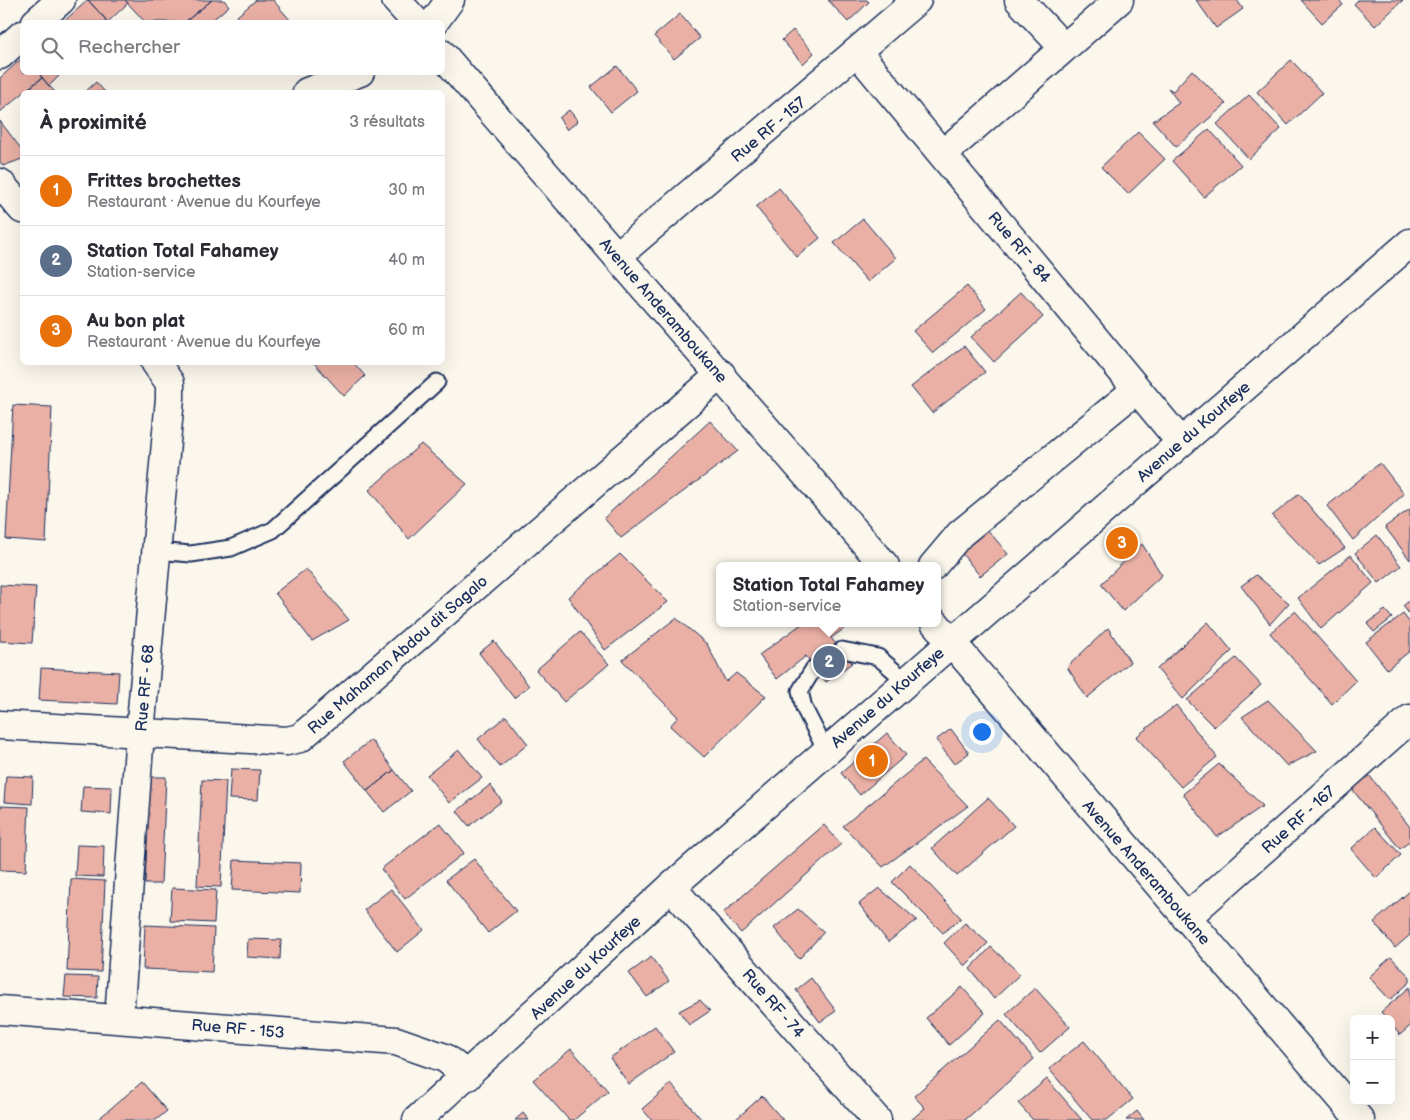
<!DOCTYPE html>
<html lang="fr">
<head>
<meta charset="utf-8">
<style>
	:root { --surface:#fff; --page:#f7f7f7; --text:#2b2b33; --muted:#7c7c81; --line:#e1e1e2; --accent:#db2777 }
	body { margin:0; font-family:"Balsamiq Sans",sans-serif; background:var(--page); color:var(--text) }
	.controls { position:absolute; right:15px; bottom:15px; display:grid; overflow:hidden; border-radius:8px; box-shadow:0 5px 20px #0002 }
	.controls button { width:45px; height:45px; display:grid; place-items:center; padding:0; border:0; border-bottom:1px solid var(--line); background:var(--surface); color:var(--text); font:25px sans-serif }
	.you { position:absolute; left:981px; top:731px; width:18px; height:18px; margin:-12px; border:4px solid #fff; border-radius:50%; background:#1a73e8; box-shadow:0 0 0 8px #1a73e833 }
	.badge { display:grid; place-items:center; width:32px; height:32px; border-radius:50%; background:var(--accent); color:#fff; font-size:16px; font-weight:700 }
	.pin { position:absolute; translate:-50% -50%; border:2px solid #fff; box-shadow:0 1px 5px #0006 }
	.popup { position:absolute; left:716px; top:562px; width:225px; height:65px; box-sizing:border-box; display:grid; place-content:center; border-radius:8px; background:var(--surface); filter:drop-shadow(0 1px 4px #0005); font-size:16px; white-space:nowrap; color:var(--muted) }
	.popup b { font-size:19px; color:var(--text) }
	.popup::after { content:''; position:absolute; left:50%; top:100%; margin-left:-10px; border:10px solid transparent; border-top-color:var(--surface) }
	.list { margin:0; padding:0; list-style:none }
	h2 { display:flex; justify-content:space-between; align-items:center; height:65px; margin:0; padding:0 20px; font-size:21px }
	h2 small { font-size:16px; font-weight:400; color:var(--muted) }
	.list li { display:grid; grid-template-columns:32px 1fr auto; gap:15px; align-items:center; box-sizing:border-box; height:70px; padding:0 20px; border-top:1px solid var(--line) }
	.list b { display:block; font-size:19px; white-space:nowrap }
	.list p { margin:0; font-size:16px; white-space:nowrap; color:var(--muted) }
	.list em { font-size:16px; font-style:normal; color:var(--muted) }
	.icon { flex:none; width:28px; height:28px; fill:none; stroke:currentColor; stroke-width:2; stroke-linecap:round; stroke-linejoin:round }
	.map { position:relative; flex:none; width:1410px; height:1120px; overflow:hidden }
	.search { position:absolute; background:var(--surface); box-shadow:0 5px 20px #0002; left:20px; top:20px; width:425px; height:55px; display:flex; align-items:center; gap:12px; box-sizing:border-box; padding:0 18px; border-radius:8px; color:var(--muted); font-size:19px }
	.panel { position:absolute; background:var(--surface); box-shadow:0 5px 20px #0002; left:20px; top:90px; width:425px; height:275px; border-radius:8px }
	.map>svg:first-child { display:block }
	.building { fill:#eab0a5; stroke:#1b2f5e }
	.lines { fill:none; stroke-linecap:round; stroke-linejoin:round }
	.service-casing { stroke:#1b2f5e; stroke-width:19 }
	.minor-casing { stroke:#1b2f5e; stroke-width:31 }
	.tertiary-casing { stroke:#1b2f5e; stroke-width:31 }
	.primary-casing { stroke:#1b2f5e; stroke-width:31 }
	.service { stroke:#fbf7ec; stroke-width:15 }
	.minor { stroke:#fbf7ec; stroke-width:28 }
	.tertiary { stroke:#fbf7ec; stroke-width:28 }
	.primary { stroke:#fbf7ec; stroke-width:28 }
	.labels { text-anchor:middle; stroke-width:4; stroke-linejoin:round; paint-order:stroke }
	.street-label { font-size:16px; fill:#1b2f5e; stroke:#fbf7ec }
</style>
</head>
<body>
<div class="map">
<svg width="1410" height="1120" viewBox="0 0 1410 1120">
	<rect width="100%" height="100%" fill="#fbf7ec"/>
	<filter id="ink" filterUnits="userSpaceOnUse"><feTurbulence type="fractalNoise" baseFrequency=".02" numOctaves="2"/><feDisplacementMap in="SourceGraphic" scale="10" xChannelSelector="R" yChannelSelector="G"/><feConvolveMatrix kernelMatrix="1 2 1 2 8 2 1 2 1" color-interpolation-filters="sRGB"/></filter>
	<g filter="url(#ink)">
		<path class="building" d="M88,0L108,22H63Z
			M88,0H125L128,3L108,22Z
			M125,0H212L185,22H145Z
			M212,0H224L229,6L210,22H185Z
			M256,0H273L290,20L288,22H240L236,17Z
			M828,0H867L869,2L848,22Z
			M1196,0H1237L1243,9L1216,28Z
			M1301,0H1339L1343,5L1322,23Z
			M1358,0H1403L1375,26L1354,4Z
			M680,14L700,38L674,59L654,36Z
			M793,30L814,53L803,64L782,40Z
			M22,58V72H38L42,78L0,112V78Z
			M1291,60L1322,93L1288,125L1257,92Z
			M617,66L637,91L611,112L591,87Z
			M1192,70L1226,104L1176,147L1153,121L1179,103L1168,88L1173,91Z
			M38,72H63L49,86Z
			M42,78L55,92H23Z
			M96,82L105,92H85Z
			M1249,95L1281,129L1249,159L1217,124Z
			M569,110L578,121L567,130L559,118Z
			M0,121L22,150V159L3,166L0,162Z
			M1209,129L1241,165L1204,197L1172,161Z
			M1138,132L1165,159L1128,194L1101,167Z
			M779,188L820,238L797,257L756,207Z
			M863,219L896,258L868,282L834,243Z
			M967,286L986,309L933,353L913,331Z
			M1021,292L1043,317L994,362L971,337Z
			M964,346L985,372L932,413L911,387Z
			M313,362H353L365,376L344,396Z
			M13,405L52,407L46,542L6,539Z
			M710,421L738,451L621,538L604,518Z
			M421,444L467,484L409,539L369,490Z
			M1380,463L1404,494L1353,540L1327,506Z
			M1299,494L1345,548L1319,565L1272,516Z
			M1410,509V560L1385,527Z
			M986,528L1008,554L980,576L959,550Z
			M1377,535L1401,566L1379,583L1355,553Z
			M1142,544L1162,575L1123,611L1101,584Z
			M620,554L668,602L605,650L568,597Z
			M1351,555L1373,583L1321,629L1298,598Z
			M306,569L349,620L312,641L275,593Z
			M1256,575L1289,603L1270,624L1241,586Z
			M0,585L36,587L32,643L0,641Z
			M1410,600V615L1403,606Z
			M1385,610L1392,618L1374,632L1367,624Z
			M1295,611L1356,681L1332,704L1270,633Z
			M1403,614L1410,623V651L1387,669L1366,642Z
			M676,618L707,644L726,682L736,673L766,696L704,757L670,726L678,717L622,660Z
			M1208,622L1232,651L1183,699L1157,669Z
			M803,623H852L831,638L852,663L826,682L806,656L777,679L759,655Z
			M1108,628L1130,662L1087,698L1067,667Z
			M580,632L609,664L564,702L536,670Z
			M494,641L529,686L514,698L479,653Z
			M1236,658L1261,685L1214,727L1187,700Z
			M41,668L119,672L117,704L39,700Z
			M1268,700L1317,751L1287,766L1242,717Z
			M1176,705L1217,757L1181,787L1136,737Z
			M506,716L528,744L500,767L478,739Z
			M951,729L969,753L954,764L936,740Z
			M887,733L906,755L860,795L841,773Z
			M371,740L394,770L367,791L344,761Z
			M459,750L482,778L449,803L427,775Z
			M923,760L968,806L883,867L843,826Z
			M1219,764L1263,806L1217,837L1183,794Z
			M231,769L260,770L258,800L229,799Z
			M394,770L411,791L384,812L367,791Z
			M1369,775L1410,827V841L1400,849L1352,789Z
			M6,776L33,777L32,804L4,802Z
			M150,777H166L161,884H145Z
			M202,780L226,781L221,887L197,886Z
			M490,785L502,801L469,826L457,811Z
			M83,786L112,787L111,814L81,812Z
			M988,798L1014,826L957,876L932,848Z
			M0,806L29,807L26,871L0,870Z
			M440,823L464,853L405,899L381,869Z
			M824,825L841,844L741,933L723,913Z
			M1375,827L1401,855L1376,878L1351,849Z
			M77,845L104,846L103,877L75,876Z
			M474,859L516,911L488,933L446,880Z
			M234,860L301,863L300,893L232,890Z
			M910,864L961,918L943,933L892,882Z
			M71,879L105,881L101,972L67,971Z
			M172,888L216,890L214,923L170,921Z
			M879,888L917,920L888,942L859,904Z
			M391,889L424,930L397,952L364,910Z
			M1410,891V935L1395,948L1374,922Z
			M798,909L824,932L799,959L774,928Z
			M965,923L988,943L965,966L944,943Z
			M145,925L214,928L212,972L143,969Z
			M248,939L281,940L280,959L247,957Z
			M991,947L1020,974L994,999L970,969Z
			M651,957L669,981L647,997L629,973Z
			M1391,957L1410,977V982L1390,1000L1369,977Z
			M66,976L98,977L97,998L64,997Z
			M811,978L836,1011L820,1022L796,990Z
			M962,987L985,1013L949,1045L926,1018Z
			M1410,987V1026L1400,1035L1391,1024V1019H1387L1381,1012Z
			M1035,988L1070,1027L1040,1053L1006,1014Z
			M700,1000L710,1011L689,1025L679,1011Z
			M1000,1020L1034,1059L965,1120H911L925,1108L914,1096Z
			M655,1026L674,1052L629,1084L610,1058Z
			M1084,1041L1133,1099L1107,1120H1092L1049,1069Z
			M571,1049L608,1091L574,1120H569L533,1080Z
			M1047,1079L1082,1120H1033L1018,1103Z
			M142,1082L167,1111L156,1120H97Z
			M671,1084L702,1120H652L642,1109Z
			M762,1096L783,1120H735Z
			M1137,1111L1144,1120H1126Z
			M523,1113L529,1120H515Z"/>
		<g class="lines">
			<defs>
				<path id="service" d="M156,551L191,554L231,548L273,530L437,382
					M842,650L878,657L906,681
					M814,668L800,691L804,708L826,751"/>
				<path id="minor" d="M1019,0L1064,48
					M36,22L61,0
					M434,22L450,0
					M858,53L1180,441
					M0,55L22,35
					M307,92L360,72
					M943,154L1119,0
					M0,183L22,209
					M617,256L917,0
					M933,566L960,534L1137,389
					M0,725L287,741L300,738L721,374
					M671,887L877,1120
					M1186,918L1410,719
					M0,1010L396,1041L445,1058L468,1076
					M119,1018L140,733L170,398V383L155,362"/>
				<path id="tertiary" d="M396,0L416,22
					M442,54L885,566
					M935,623L1360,1120"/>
				<path id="primary" d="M417,1120L671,887L1410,243"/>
			</defs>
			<use href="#service" class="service-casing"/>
			<use href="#minor" class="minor-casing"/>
			<use href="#tertiary" class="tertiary-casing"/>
			<use href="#primary" class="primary-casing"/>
			<use href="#service" class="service"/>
			<use href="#minor" class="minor"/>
			<use href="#tertiary" class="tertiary"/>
			<use href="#primary" class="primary"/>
		</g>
	</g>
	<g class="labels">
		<g class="street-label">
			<text transform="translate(768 129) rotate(-40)" y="6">Rue RF - 157</text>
			<text transform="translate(1020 247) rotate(50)" y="6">Rue RF - 84</text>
			<text transform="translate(664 310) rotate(49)" y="6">Avenue Anderamboukane</text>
			<text transform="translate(1193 431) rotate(-41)" y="6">Avenue du Kourfeye</text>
			<text transform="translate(397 654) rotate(-41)" y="6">Rue Mahaman Abdou dit Sagalo</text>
			<text transform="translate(144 688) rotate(-85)" y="6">Rue RF - 68</text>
			<text transform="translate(887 697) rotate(-41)" y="6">Avenue du Kourfeye</text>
			<text transform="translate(1298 819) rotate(-42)" y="6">Rue RF - 167</text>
			<text transform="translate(1147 872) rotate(49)" y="6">Avenue Anderamboukane</text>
			<text transform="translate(585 967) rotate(-43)" y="6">Avenue du Kourfeye</text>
			<text transform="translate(774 1003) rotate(49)" y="6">Rue RF - 74</text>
			<text transform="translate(238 1028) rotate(5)" y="6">Rue RF - 153</text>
		</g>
	</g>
</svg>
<div class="controls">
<button>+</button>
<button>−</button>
</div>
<div class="you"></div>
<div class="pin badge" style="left:872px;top:761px;background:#e8710a">1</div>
<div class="pin badge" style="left:829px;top:662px;background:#5c6f8a">2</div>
<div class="popup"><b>Station Total Fahamey</b>Station-service</div>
<div class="pin badge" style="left:1122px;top:543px;background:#e8710a">3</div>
<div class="search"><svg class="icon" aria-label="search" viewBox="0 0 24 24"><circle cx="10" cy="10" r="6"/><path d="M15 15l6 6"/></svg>Rechercher</div>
<section class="panel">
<h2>À proximité<small>3 résultats</small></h2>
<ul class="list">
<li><span class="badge" style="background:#e8710a">1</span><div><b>Frittes brochettes</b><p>Restaurant · Avenue du Kourfeye</p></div><em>30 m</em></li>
<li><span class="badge" style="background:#5c6f8a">2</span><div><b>Station Total Fahamey</b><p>Station-service</p></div><em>40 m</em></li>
<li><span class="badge" style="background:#e8710a">3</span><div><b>Au bon plat</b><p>Restaurant · Avenue du Kourfeye</p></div><em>60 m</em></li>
</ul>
</section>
</div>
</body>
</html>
